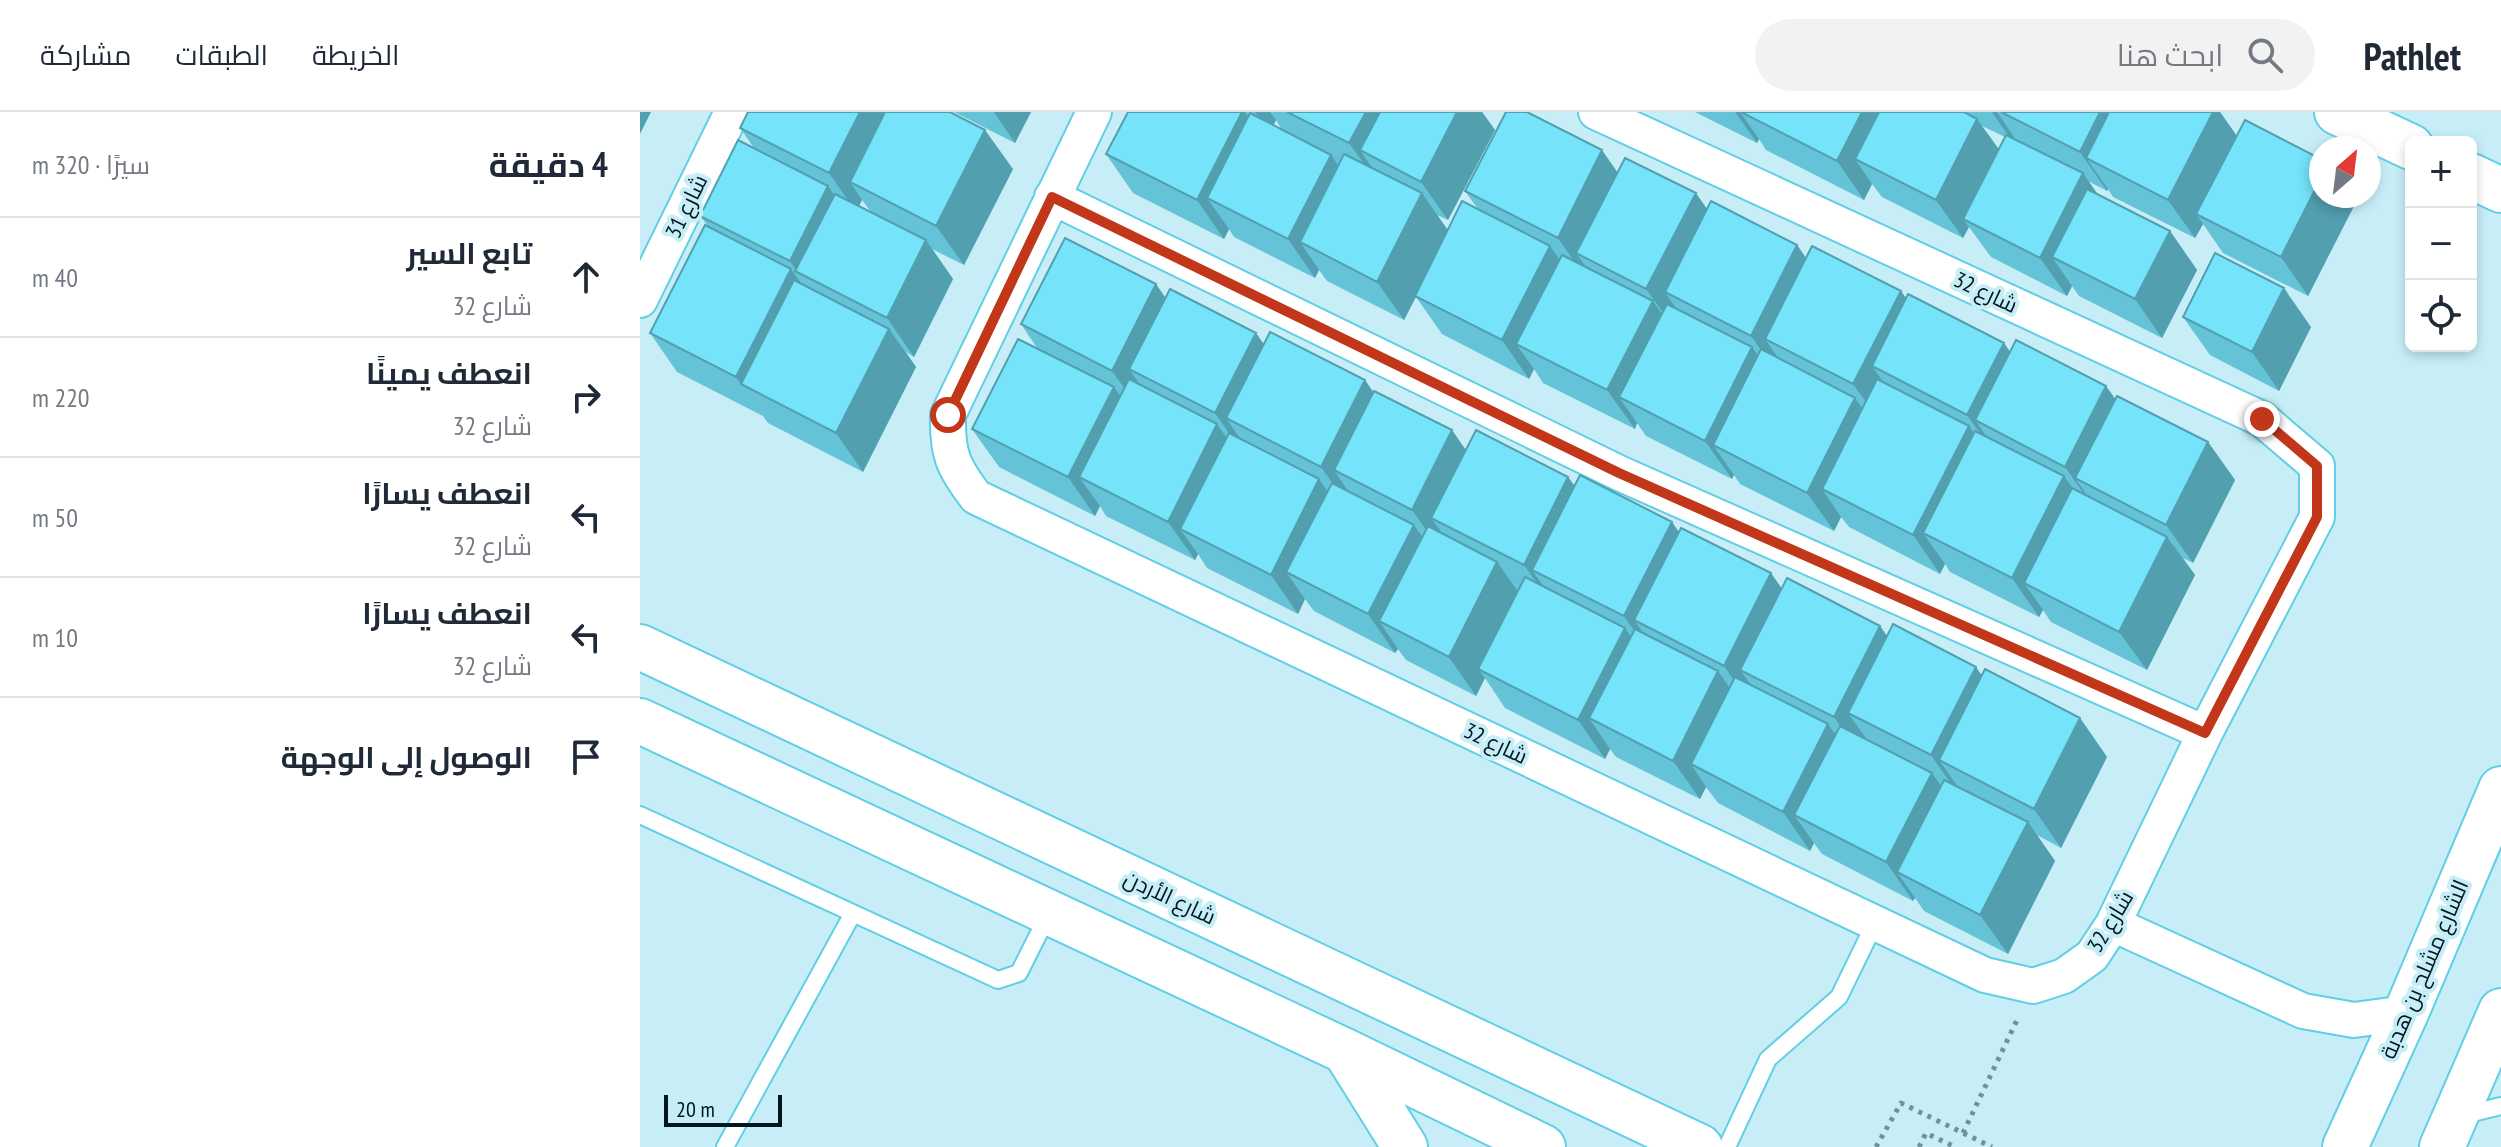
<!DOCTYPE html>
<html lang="ar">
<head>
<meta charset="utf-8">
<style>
	:root { --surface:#fff; --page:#f2f2f3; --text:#1f2937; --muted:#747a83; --line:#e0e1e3 }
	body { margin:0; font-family:"PT Sans Narrow",Cairo,sans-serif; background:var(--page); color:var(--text); direction:rtl }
	.controls { position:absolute; right:24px; top:24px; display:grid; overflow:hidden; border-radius:12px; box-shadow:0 4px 12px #0003 }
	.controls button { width:72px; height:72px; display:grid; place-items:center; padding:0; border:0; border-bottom:2px solid var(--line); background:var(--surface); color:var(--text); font:40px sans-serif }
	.compass { position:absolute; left:1669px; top:24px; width:72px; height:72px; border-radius:50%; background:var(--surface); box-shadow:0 4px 12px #0003; rotate:28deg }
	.scale { position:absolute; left:24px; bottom:20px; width:118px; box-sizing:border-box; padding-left:8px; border:4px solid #01171c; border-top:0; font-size:22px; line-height:28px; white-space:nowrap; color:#01171c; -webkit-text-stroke:6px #c7eef7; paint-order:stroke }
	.stop { position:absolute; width:24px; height:24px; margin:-18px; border:6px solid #c2371a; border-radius:50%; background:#fff }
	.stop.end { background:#c2371a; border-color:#fff; box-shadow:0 2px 8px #0008 }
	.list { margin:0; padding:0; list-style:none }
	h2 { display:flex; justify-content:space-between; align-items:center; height:104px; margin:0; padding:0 32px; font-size:34px }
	h2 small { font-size:26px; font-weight:400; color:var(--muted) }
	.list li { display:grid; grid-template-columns:52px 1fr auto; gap:24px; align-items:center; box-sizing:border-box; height:120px; padding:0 32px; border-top:2px solid var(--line) }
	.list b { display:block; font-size:30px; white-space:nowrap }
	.list p { margin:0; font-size:26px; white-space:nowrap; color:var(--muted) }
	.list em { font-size:26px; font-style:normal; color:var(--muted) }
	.icon { flex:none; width:44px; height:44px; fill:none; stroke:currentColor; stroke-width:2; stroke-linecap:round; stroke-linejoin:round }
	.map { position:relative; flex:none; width:1861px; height:1035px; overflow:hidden; direction:ltr }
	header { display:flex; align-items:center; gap:48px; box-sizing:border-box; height:112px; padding:0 40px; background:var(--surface); border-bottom:2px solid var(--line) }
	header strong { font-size:38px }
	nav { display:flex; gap:44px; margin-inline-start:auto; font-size:28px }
	.search { width:560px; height:72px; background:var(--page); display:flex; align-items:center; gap:20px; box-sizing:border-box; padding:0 28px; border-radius:44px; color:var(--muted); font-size:30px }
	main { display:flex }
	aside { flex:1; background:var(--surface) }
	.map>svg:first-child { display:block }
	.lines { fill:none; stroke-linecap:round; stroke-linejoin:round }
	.lane-casing { stroke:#60cfe6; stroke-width:20 }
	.street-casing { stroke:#60cfe6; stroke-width:38 }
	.secondary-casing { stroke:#60cfe6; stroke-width:48 }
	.path { stroke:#719198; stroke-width:5; stroke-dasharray:4 6; stroke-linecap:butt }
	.lane { stroke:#fff; stroke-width:16 }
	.street { stroke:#fff; stroke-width:34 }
	.secondary { stroke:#fff; stroke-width:44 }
	.wall { fill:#65c3d7; fill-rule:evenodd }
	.shaded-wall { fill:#529faf }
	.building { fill:#75e3fa; stroke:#529faf; stroke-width:2 }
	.route { stroke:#c2371a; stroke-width:10 }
	.labels { text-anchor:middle; stroke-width:8; stroke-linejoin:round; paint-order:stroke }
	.street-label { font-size:22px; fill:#01171c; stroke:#c7eef7 }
</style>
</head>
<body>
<header>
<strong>Pathlet</strong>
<div class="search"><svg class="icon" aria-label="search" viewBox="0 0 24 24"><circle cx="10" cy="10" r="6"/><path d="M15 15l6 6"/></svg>ابحث هنا</div>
<nav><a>الخريطة</a><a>الطبقات</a><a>مشاركة</a></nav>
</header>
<main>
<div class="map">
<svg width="1861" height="1035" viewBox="0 0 1861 1035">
	<rect width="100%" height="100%" fill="#c7eef7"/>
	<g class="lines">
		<defs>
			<path id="lane" d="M0,703L358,868L379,861L408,803
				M1824,1003L1861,994
				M85,1035L212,803
				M1087,1035L1128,947L1199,885L1235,811"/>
			<path id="street" d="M454,0L308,303C307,342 313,355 336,385L1345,863L1393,874L1424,864L1452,844L1473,812L1565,621L1677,405V354L1622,307L956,0
				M412,85L979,361L1565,621
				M0,188L92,0
				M1473,812L1663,899L1714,908L1766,901"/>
			<path id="secondary" d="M1697,0L1771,35
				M1831,64L1861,78
				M0,535L1060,1035
				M0,609L705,939L903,1035
				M705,939L765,1035
				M1705,1035L1766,901L1861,677
				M1802,1035L1861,899"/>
		</defs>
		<use href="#lane" class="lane-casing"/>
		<use href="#street" class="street-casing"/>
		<use href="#secondary" class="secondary-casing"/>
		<path class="path" d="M1323,1021L1378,906
			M1236,1035L1261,991L1352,1035
			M1279,1035L1286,1021L1315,1035"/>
		<use href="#lane" class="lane"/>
		<use href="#street" class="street"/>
		<use href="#secondary" class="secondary"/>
	</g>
	<path class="wall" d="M244,0L373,57L324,153L292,137L313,167L274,245L266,240L276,255L223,360L128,311L123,304L37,260L10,221L68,114L60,104L114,36L100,16ZM222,88L231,100L219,94Z
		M314,0H391L375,31Z
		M488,0H842L855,18L808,108L797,103L808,118L838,97L825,79L978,60L1067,97L1157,133L1166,146L1261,179L1266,187L1364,231L1370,240L1466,274L1475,287L1568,330L1595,368L1553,451L1543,446L1555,463L1507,558L1411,510L1403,498L1399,505L1310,460L1305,452L1300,462L1209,415L1201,405L1194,419L1100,372L1094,363L1092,367L1006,324L997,311L995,317L903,271L894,257L889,267L802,222L776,185L764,208L687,169L679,158L675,166L594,125L589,117L584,127L493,81L466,42ZM636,8L642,18L633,13Z
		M1055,0H1580L1597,24L1681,84H1712L1716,90L1668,184L1583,141L1563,112L1555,126L1473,85L1468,77L1467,79L1448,69L1457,82L1530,119L1557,158L1522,226L1439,184L1432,174L1427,184L1351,145L1329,115L1323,126L1242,85L1232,72L1224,88L1126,38L1119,27L1117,31ZM1342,14L1365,25L1359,37Z
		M526,186L624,232L733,280L826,338L928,365L934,373L1039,420L1142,477L1247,524L1440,606L1467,645L1421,736L1397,723L1415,749L1368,842L1284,799L1275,786L1273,789L1182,742L1174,731L1170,739L1078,691L1066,675L1060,687L976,645L970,637L965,647L865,596L845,566L836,584L766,548L758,537L755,541L674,499L665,487L658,502L567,456L558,442L555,448L466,404L460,394L455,404L359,355L332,317L397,236L381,212Z
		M1543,205L1671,215L1639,279L1570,243Z"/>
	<path class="shaded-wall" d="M0,0H11L0,22Z
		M220,0H244L257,19L210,70L222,88L216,100L189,61Z
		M354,0H391L375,31Z
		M602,0H605L630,36L567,86L589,117L584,127L557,88Z
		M615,0H630L636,8L630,21Z
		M726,0H772L720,38L739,66L737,70L709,31Z
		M817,0H842L855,18L808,108L781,70Z
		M1095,0H1100L1119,27L1117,31Z
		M1222,0H1269L1215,47L1232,72L1224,88L1197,49Z
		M1352,0H1357L1374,25L1372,29Z
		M1460,0H1507L1446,46L1468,77L1467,79L1440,40Z
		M1573,0H1580L1603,33L1556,102L1563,112L1555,126L1528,88Z
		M1337,7L1364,45L1323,107L1329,115L1323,126L1296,88Z
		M345,18L373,57L324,153L296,114Z
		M962,38L989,77L936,141L948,158L945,165L918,126Z
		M691,43L718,82L660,130L679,158L675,166L648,127Z
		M1443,61L1470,100L1412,145L1432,174L1427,184L1400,146Z
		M1681,66V84H1712L1716,90L1668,184L1641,145Z
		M188,74L215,113L158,161L150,149Z
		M782,81L809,120L764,208L737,170Z
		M1056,81L1083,120L1025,180L1040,202L1034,216L1006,177Z
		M1530,119L1557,158L1522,226L1495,187Z
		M286,128L313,167L274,245L247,206Z
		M1157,133L1184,172L1125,227L1143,253L1138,262L1111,224Z
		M910,134L937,173L876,232L894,257L889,267L862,228Z
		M151,157L178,195L101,272L96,265Z
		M516,172L543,211L489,257L507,283L499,297L472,259Z
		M1644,176L1671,215L1639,279L1612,240Z
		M1261,179L1288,218L1232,254L1254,285L1241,311L1213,272Z
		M1013,189L1040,228L979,285L997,311L995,317L967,278Z
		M249,217L276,255L223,360L196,321Z
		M616,221L643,259L586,306L605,334L602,340L575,301Z
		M1364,231L1391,270L1335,308L1356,338L1354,341L1327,303Z
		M1112,235L1139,274L1073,333L1094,363L1092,367L1065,329Z
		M725,268L752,307L694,358L712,385L708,393L681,355Z
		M1466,274L1493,312L1435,366L1453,392L1452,393L1425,355Z
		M474,275L501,314L439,365L460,394L455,404L428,365Z
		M1215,286L1242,324L1182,377L1201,405L1194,419L1167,381Z
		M577,312L604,350L540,417L558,442L555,448L528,410Z
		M1329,314L1356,352L1283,421L1305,452L1300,462L1273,423Z
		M812,318L839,357L791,406L805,425L799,436L772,398Z
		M1568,330L1595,368L1553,451L1526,413Z
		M1424,364L1451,402L1384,471L1403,498L1399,505L1372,466Z
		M928,365L956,403L892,458L913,488L911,491L884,453Z
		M679,367L706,406L646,460L665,487L658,502L631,463Z
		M1032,410L1059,448L994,508L1014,536L1011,543L984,504Z
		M774,413L801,451L739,509L758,537L755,541L728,502Z
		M1527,425L1555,463L1507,558L1479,520Z
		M857,450L884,488L838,557L845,566L836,584L809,545Z
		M1131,461L1158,500L1100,558L1117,581L1111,593L1084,554Z
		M1240,514L1267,552L1208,601L1228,629L1221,644L1194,605Z
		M985,516L1012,555L949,606L970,637L965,647L938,608Z
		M1336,555L1363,594L1299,648L1320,678L1318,682L1291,643Z
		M1078,559L1105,598L1051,652L1066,675L1060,687L1033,649Z
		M1440,606L1467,645L1421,736L1394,697Z
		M1188,612L1215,651L1154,703L1174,731L1170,739L1143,700Z
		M1292,661L1319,700L1257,760L1275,786L1273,789L1246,750Z
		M1388,710L1415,749L1368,842L1340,803Z"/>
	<path class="building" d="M108,0H220L189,61L100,16Z
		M245,0H310L345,18L296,114L210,70Z
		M488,0H602L557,88L466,42Z
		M647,0H726L709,31Z
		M740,0H817L781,70L720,38Z
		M866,0H887L962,38L918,126L825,79Z
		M1101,0H1222L1197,49Z
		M1239,0H1324L1337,7L1296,88L1215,47Z
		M1361,0H1460L1440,40Z
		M1469,0H1573L1528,88L1446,46Z
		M610,1L691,43L648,127L567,86Z
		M1605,8L1681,47V66L1641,145L1556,102Z
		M1366,23L1443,61L1400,146L1323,107Z
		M98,28L188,74L150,149L60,104Z
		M704,42L782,81L737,170L660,130Z
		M985,46L1056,81L1006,177L936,141Z
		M1447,77L1530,119L1495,187L1412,145Z
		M195,82L286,128L247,206L155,159Z
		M822,89L910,134L862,228L775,184Z
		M1071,89L1157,133L1111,224L1025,180Z
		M65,113L151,157L96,265L10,221Z
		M425,126L516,172L472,259L381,212Z
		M1172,134L1261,179L1213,272L1125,227Z
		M1575,141L1644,176L1612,240L1543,205Z
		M922,143L1013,189L967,278L876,232Z
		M154,168L249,217L196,321L101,272Z
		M530,177L616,221L575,301L489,257Z
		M1268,182L1364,231L1327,303L1232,254Z
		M1027,192L1112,235L1065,329L979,285Z
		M630,220L725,268L681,355L586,306Z
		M378,227L474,275L428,365L332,317Z
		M1376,228L1466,274L1425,355L1335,308Z
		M1121,237L1215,286L1167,381L1073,333Z
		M489,267L577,312L528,410L439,365Z
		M1237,267L1329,314L1273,423L1182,377Z
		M734,279L812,318L772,398L694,358Z
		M1477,284L1568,330L1526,413L1435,366Z
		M836,318L928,365L884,453L791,406Z
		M1335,319L1424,364L1372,466L1283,421Z
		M589,321L679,367L631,463L540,417Z
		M940,363L1032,410L984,504L892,458Z
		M692,371L774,413L728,502L646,460Z
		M1432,376L1527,425L1479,520L1384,471Z
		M788,414L857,450L809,545L739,509Z
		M1041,416L1131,461L1084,554L994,508Z
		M885,465L985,516L938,608L838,557Z
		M1147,466L1240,514L1194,605L1100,558Z
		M1253,512L1336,555L1291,643L1208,601Z
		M995,517L1078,559L1033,649L949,606Z
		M1345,557L1440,606L1394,697L1299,648Z
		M1095,565L1188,612L1143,700L1051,652Z
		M1200,614L1292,661L1246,750L1154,703Z
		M1304,668L1388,710L1340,803L1257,760Z"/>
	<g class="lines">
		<path class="route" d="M308,303L412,85L979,361L1565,621L1677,405V354L1622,307"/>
	</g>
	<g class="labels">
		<g class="street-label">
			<text transform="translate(46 94) rotate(-64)" y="8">شارع 31</text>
			<text transform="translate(1346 180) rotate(25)" y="8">شارع 32</text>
			<text transform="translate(856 631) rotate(25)" y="8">شارع 32</text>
			<text transform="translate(530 785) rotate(25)" y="8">شارع الأردن</text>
			<text transform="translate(1470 809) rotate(-59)" y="8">شارع 32</text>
			<text transform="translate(1784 857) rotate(-67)" y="8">الشارع مشلح بن هدبة</text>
		</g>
	</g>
</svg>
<div class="controls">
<button>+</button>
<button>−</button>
<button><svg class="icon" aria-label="locate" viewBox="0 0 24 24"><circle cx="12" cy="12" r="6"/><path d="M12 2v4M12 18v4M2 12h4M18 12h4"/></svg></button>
</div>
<svg class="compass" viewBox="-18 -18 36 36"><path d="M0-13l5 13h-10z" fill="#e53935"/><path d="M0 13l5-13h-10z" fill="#747a83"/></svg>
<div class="scale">20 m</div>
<div class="stop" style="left:308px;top:303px"></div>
<div class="stop end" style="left:1622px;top:307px"></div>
</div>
<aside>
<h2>4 دقيقة<small>سيرًا · 320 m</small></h2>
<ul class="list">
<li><svg class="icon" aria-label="ahead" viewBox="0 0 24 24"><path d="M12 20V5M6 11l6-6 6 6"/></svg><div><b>تابع السير</b><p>شارع 32</p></div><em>40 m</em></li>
<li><svg class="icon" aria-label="right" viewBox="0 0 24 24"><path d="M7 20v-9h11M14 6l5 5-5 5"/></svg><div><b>انعطف يمينًا</b><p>شارع 32</p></div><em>220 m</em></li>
<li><svg class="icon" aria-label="left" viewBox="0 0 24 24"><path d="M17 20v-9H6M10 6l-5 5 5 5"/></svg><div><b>انعطف يسارًا</b><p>شارع 32</p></div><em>50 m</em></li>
<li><svg class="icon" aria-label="left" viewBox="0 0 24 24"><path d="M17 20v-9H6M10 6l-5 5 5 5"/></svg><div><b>انعطف يسارًا</b><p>شارع 32</p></div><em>10 m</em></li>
<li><svg class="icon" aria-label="arrive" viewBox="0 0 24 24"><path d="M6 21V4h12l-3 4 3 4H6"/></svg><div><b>الوصول إلى الوجهة</b></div></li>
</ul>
</aside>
</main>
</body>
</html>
